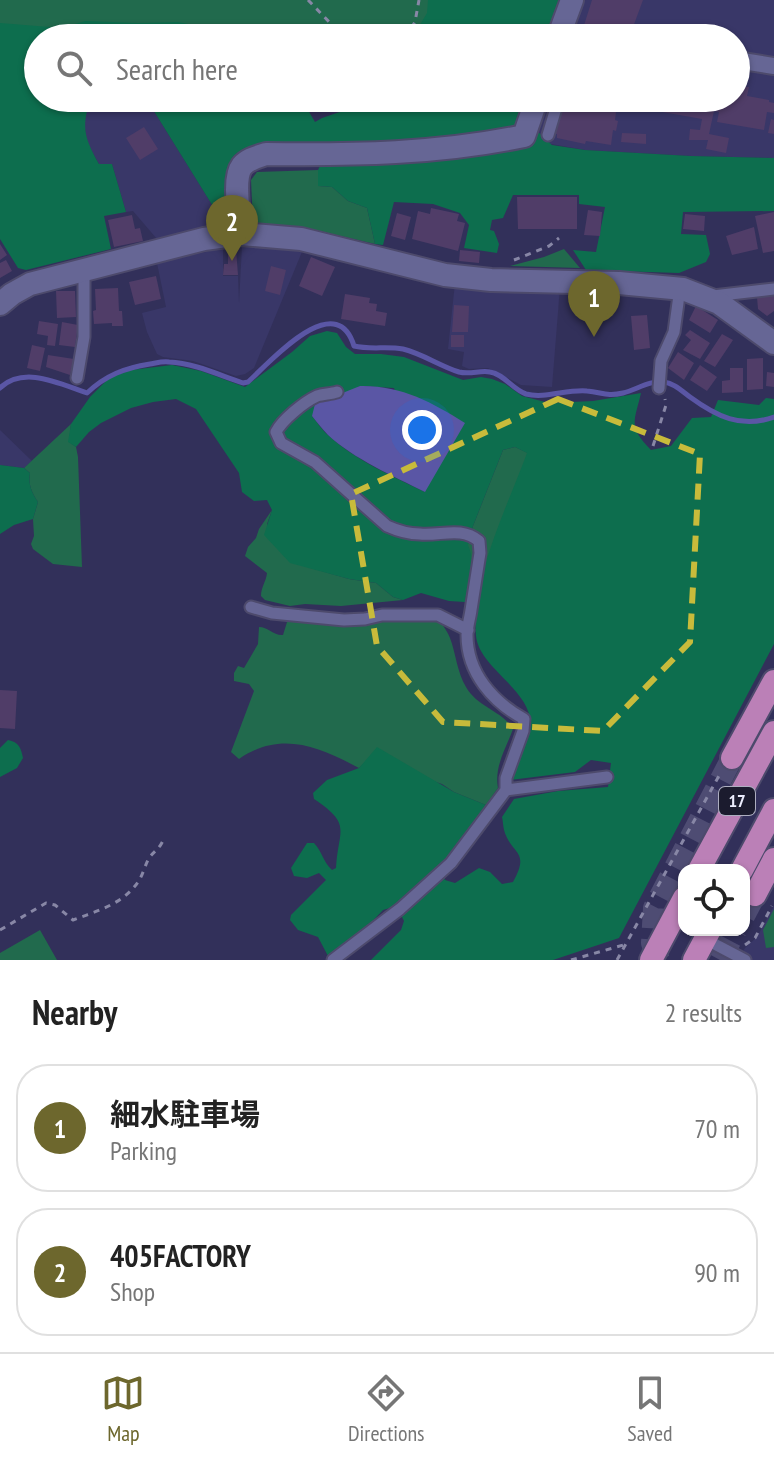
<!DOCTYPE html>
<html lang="en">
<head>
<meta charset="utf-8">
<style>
	:root { --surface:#fff; --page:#f6f6f6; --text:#222; --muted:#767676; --line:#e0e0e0; --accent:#6d672d }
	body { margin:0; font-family:"PT Sans Narrow","Noto Sans JP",sans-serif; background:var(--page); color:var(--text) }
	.controls { position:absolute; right:24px; bottom:24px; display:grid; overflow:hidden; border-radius:16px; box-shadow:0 2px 6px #0004 }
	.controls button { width:72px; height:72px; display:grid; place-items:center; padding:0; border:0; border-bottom:2px solid var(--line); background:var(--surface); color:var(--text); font:40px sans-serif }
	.you { position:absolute; left:422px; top:430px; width:28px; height:28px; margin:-20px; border:6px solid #fff; border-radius:50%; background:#1a73e8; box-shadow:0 0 0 12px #1a73e833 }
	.badge { display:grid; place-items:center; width:52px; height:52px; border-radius:50%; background:var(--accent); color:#fff; font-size:26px; font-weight:700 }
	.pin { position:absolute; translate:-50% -66px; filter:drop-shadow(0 2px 4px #0008) }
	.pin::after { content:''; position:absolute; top:42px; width:28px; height:24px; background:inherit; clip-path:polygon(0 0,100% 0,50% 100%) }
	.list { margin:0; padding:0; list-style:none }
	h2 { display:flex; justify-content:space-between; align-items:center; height:104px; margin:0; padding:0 32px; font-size:34px }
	h2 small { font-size:26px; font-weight:400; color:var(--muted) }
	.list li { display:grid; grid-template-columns:52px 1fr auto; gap:24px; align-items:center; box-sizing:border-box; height:128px; margin:0 16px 16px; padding:0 16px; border:2px solid var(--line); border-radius:32px }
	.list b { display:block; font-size:30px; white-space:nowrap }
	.list p { margin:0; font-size:26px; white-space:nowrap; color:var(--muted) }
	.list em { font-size:26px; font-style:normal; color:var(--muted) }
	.icon { flex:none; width:44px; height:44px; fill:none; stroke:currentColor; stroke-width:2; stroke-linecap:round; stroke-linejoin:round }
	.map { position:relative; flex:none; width:774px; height:960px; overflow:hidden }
	.search { position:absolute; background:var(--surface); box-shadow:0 2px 6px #0004; left:24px; right:24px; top:24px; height:88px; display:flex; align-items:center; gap:20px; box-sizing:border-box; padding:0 28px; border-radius:44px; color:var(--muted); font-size:30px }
	.sheet { height:392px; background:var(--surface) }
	nav { display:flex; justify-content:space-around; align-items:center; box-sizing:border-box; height:112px; border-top:2px solid var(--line); background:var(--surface); font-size:22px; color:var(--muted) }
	nav a { display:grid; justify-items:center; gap:4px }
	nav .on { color:var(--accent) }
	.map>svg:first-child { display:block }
	.built { fill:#393768 }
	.green { fill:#216a4d }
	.forest { fill:#0d6e4e; fill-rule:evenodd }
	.water { fill:#5a56a5 }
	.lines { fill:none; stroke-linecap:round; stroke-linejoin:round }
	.stream { stroke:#5a56a5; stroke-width:5 }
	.building { fill:#503d68 }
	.primary-tunnel { stroke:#4e4c73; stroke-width:22; stroke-dasharray:22 11; stroke-linecap:butt }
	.service-casing { stroke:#4d4a6c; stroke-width:15 }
	.pedestrian-casing { stroke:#4d4a6c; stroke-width:20 }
	.minor-casing { stroke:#4d4a6c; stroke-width:26 }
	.primary-casing { stroke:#4d4a6c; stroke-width:26 }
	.path { stroke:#8887a6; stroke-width:3; stroke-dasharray:6 6; stroke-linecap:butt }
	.service { stroke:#666695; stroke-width:11 }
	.pedestrian { stroke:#666695; stroke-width:16 }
	.minor { stroke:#666695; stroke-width:22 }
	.primary { stroke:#bb80b7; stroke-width:22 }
	.marked { fill:none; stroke:#c8bb3b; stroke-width:6; stroke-dasharray:16 10; stroke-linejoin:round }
	.labels { text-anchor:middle; stroke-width:7; stroke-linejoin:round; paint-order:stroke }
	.shield { fill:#1b1b2e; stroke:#adaec0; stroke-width:2 }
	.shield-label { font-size:18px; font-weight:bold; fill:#ecedfe }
</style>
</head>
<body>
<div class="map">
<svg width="774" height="960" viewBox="0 0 774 960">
	<rect width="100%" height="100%" fill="#32305a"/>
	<path class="built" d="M582,0H774V158L691,156L585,150L534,141L548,98H736V38H568Z
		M91,98H148L147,100L214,208L219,226L157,239L133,211L126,212L112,164H99L86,141L84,117Z
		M273,244L304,247L254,368L245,374L236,376L193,361L163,357L157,354L147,332L142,313L166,307L157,263L223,248V276H238L239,303L242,246Z
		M455,283L560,287L552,387L521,385L488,368L469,369L462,366L464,352L448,349Z
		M0,430L32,461L24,468L0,465Z
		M774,906V960H738L745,948L757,937Z"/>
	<path class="green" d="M0,0H560L547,38H54L0,31Z
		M318,170L319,186L332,187L348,201L367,208L375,244L315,230L253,224L251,180L257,172Z
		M564,249L580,268L510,266L544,257Z
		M71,424L69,442L76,447L78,457L82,567L53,564L33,549L31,544L34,536L33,519L38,502C32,493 28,485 30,473L24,468Z
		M515,447L528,453L471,608L465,602C468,583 476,562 467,545L473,526L503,450Z
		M272,510L267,524L290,562L349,579L376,583L393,597L403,600L341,606L305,604L290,606L265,600L261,596C261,587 266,582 267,573L245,556L248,547L256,538L259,529Z
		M387,618L432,619L441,622C444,627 448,633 450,638C456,654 457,672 466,687C478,708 503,711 513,729C506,749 494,766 498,788L486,805L454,792L442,784L368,759L359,768C319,747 281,730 239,759L231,752L254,691L249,684L234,681V673L238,666L244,668L258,644L259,627C268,627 274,636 283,635L288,619L317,623L343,624Z
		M774,909V947L766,948L763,930Z
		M40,930L57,960H0V953Z"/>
	<path class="forest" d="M428,0H560L548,38H412L427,13Z
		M85,21L138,23L178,22L203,27L224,38H38V98H91C81,127 84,137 99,164H112L126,212L104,216L111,249L26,270L18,268L0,239V23L62,28Z
		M148,98H301L315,122L322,118L369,102L371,98H529L537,131L552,145L585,150L691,156L774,158V211L683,212L681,234L706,235L710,254L706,262L679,273L586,270L573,250L596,252L605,207L579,204V195H513L503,218L492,220L490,230L494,231L499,244L497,253L464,248L469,225L460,213L433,204L394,202L383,245L375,244L367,208L348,201L332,187L318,186V170L328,149C307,148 249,141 235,155C232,157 230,163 230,166C227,183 231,200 222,215L214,208L147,100Z
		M327,331L337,333L346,347L355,354H381L404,357L463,380L481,377L492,379L505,384L522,396L549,403L593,401L641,393C634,423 628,426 651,450L671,446L692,418L711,417L718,400L759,405L766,398L774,399V644L619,938L553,960H371L401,930L404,921L402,917L390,908L383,910L366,928L328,956L318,937L298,930L290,920L291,915L326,880L319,873L307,878L294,876L291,868L307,843H314C322,851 323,862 332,870L336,868C338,829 353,825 314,799L313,793L327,780L359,768L377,747L454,792L486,805L440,866L445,880L455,883L479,868L490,872L502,884L513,882C531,850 511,855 504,830C503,826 503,821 502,817L514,799L558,791L608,787L611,763L591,760L575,772L510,780C515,766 527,743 530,729C536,692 479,669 476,636C470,581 508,505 527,453L515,447L503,450L473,526L468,545C476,562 468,583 465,602L449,601L421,593L403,600L393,597L376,583L349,579L290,563L264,535L272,510L267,500L254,501L242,492L239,473L196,409L176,399L153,402L131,408L101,423L89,432L76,447L68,442L71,424L90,397L109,378L131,370L172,365L201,371L245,387L292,352L310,336ZM360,386L394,388L425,492C392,476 355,460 328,435C322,430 317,422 312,416Z
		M0,465L24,468L30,473C28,485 32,493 38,502L33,519L14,525L0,534Z
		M8,740C19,742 21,748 23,758L17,768L0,777V748Z"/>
	<path class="water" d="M360,386C400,385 432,402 465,423L425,492C393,476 354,459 328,435C322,429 317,422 312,416L315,404Z"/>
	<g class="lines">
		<path class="stream" d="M0,388C24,365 60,384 87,393C106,375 125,368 150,364C156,363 163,361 169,362C194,363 219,375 243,383L248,382C270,362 336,287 354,346C370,350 387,346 403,349C423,354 440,366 459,372C470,375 480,370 490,372C504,374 513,390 526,394C545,399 567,389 587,391C602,392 606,397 623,393C636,390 650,380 664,382C674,383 682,391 690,397C716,416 741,429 774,417"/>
	</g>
	<path class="building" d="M592,0H643L629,38H580Z
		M736,85L749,87L747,96L769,100V102L774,103V113L767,112L764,130L717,122L719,112L714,111L709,134L729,138L726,153L706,149L708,140H689L690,129L700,130L702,119L617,104L615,120L618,121L616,131L613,130L611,145L586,141L585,144L557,138V134H555L563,101L571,102V99L592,102L593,98H736Z
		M771,119L774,120V134L768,133Z
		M144,127L158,149L140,160L126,138Z
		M622,133L646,134V144L621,142Z
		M517,197H577V229H518Z
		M431,208L459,214L457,221L465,223L458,251L412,239L418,211L430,214Z
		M588,210L602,212L600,236L584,235Z
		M774,212V251L763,253L755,216Z
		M397,213L411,217L405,240L391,236Z
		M685,214L705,216L704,231L683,229Z
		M132,215L135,229L140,228L143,241L114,247L108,220Z
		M754,227L758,249L732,255L726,236Z
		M0,244L7,255L0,260Z
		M228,249H236L238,275H223L224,264H228Z
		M460,250L480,252L479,263L459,261Z
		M311,257L335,267L322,296L299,286Z
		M6,260L12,271L0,278V263Z
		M271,266L286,270L280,295L265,291Z
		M156,276L161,299L135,305L129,282Z
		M118,288L119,311H122L123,326H112V323L94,324L93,311L96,310L95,289Z
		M56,291H75L76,317L57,318Z
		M345,294L370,298L369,303L377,304L376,311L387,313L385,326L341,319Z
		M774,294V311L767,316L758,309L757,297Z
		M454,305L469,306L468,332H452Z
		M696,306L718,320L710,333L689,320Z
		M647,315L650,348L634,350L631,316Z
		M39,321L58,324L55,346L47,345L48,336L37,334Z
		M62,322L78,325L75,347L59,345Z
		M690,330L710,343L700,359L683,350L691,340L685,335Z
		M722,334L733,340L715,367L704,361Z
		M451,335H464V347H451Z
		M32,345L45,348L40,371L27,368Z
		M678,352L694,363L684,380L668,368Z
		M48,355L74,359L70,375L46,367Z
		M763,358V389L747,390V359Z
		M700,365L717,377L707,391L690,380Z
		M730,368H743V392L722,393V381L730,380Z
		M767,372L774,373V387L766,386Z
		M0,690L17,691L15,729L0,728Z"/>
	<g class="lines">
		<path class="primary-tunnel" d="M744,916L755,895
			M659,960L652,943L654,908L732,758
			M720,960L736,930"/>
		<defs>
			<path id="service" d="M548,135L559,98
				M713,296L774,289
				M77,378L84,337V270
				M659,388L661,361L674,332L680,288
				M337,392C331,394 323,394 317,396C304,402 282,420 276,432L281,443L315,462L387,526C398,531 408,534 420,534C441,536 461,526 479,541L480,553C477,572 474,591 471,610C470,618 467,627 467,635C467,673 493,702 524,719L523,731L506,778V790
				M251,607L272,613L344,620L365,619L382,615H438L468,630
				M705,939L745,960
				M333,960L400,909L451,863L506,790L607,777"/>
			<path id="pedestrian" d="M736,60L774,66"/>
			<path id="minor" d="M558,38L572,0
				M241,234C240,218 232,179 242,166C248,159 257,157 266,154C353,155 439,154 524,136L537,98
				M0,304L12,294L30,284L204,239L241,234L301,239L445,275L491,280L619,283L683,289L719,303L774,343"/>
			<path id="primary" d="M732,758L774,681
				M699,870L774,732
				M742,870L774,810
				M755,895L774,859
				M651,960L684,898
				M694,960L710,930"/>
		</defs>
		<use href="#service" class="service-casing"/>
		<use href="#pedestrian" class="pedestrian-casing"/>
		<use href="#minor" class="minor-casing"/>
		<use href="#primary" class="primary-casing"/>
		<path class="path" d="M308,0L335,28L349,38
			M405,38L415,22L419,0
			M514,260L549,246L559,238
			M653,446L666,405L665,399
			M0,930L46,903L55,905L73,920C97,911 123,904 138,882C143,875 145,865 149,858C155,850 160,849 164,838
			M745,945L755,938L772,906
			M571,960L627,944
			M617,960L720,774"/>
		<use href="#service" class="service"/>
		<use href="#pedestrian" class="pedestrian"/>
		<use href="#minor" class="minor"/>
		<use href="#primary" class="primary"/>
	</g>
	<path class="marked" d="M558,399L700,454L690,642L603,731L443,722L377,646L351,494Z"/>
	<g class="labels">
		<rect class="shield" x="719" y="787" width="36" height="28" rx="6"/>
		<g class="shield-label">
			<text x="737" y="807">17</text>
		</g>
	</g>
</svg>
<div class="controls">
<button><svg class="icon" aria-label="locate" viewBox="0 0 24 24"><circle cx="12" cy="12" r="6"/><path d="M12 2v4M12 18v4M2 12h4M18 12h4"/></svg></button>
</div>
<div class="you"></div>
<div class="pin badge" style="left:594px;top:337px">1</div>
<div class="pin badge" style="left:232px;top:261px">2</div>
<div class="search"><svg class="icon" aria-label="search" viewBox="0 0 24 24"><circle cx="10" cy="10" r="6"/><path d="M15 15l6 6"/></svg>Search here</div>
</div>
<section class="sheet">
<h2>Nearby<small>2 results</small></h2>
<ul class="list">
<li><span class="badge">1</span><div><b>細水駐車場</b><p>Parking</p></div><em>70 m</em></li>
<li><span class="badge">2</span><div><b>405FACTORY</b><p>Shop</p></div><em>90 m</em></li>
</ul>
</section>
<nav>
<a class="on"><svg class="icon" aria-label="map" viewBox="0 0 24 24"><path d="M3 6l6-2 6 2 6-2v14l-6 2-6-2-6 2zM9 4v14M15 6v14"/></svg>Map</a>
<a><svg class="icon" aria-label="directions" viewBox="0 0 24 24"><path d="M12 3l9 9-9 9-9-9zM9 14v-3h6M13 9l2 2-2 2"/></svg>Directions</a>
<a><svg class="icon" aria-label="saved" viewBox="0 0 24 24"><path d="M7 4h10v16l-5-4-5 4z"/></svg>Saved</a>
</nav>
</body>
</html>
